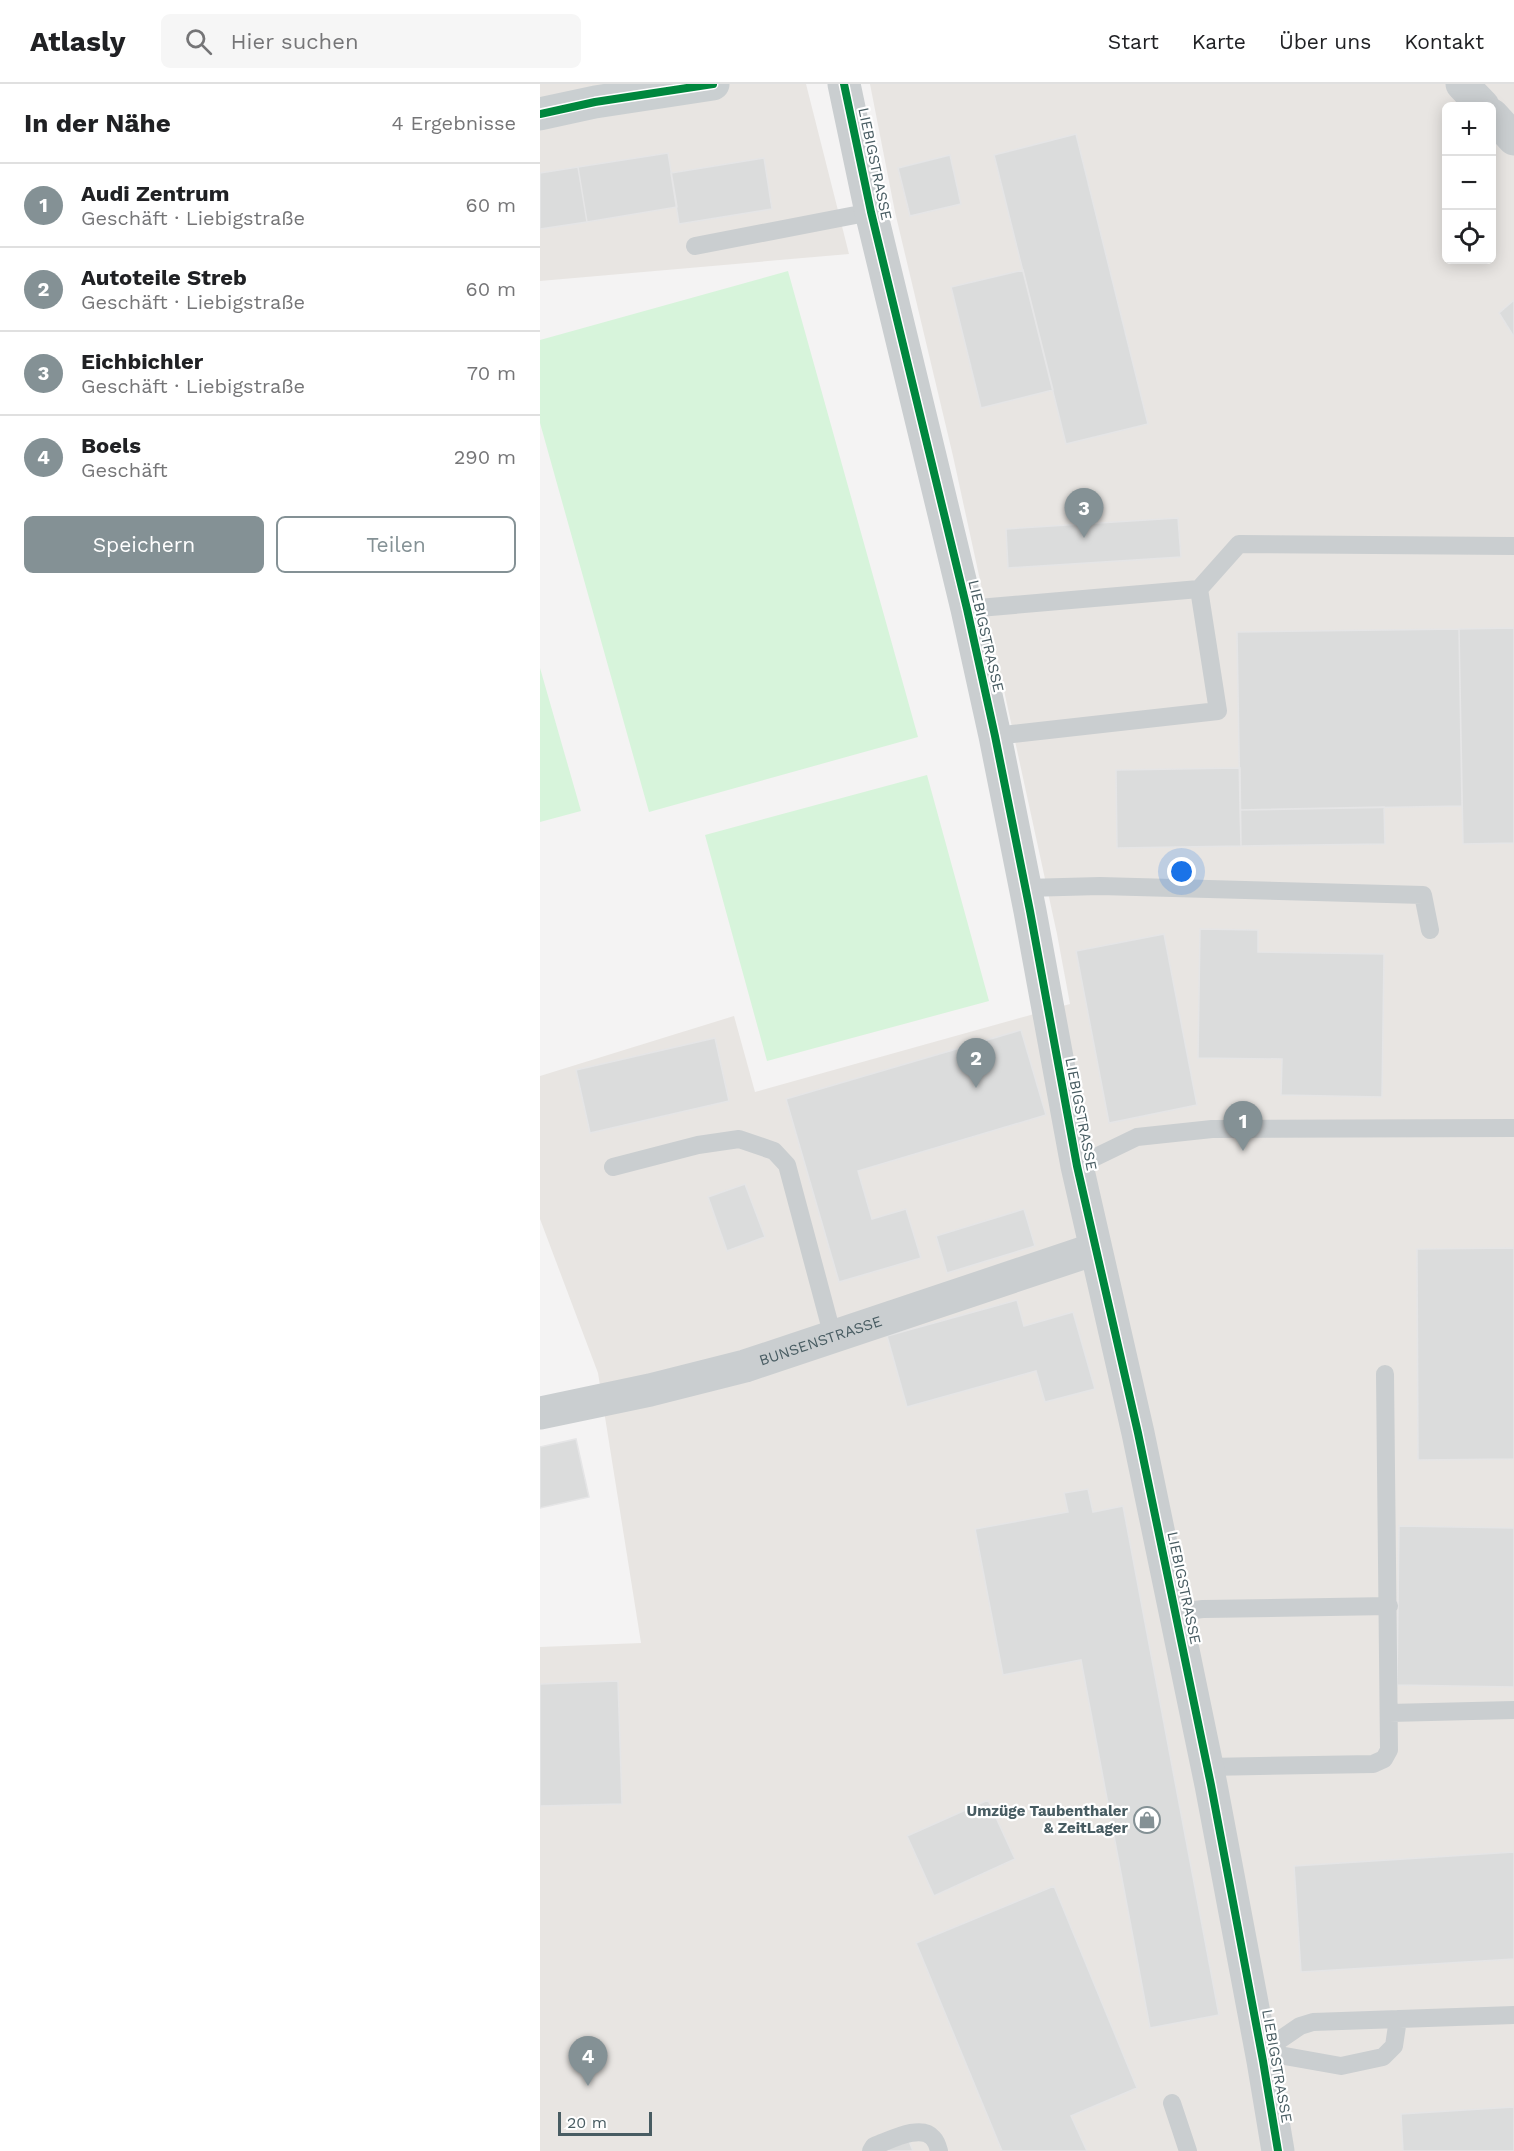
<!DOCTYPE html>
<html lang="de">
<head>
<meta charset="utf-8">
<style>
	:root { --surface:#fff; --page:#f6f6f6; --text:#202124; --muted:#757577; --line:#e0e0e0; --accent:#849195 }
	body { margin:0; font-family:"Work Sans",sans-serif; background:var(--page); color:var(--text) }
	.controls { position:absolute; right:18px; top:18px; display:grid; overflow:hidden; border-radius:9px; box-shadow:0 3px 15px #0003 }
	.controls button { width:54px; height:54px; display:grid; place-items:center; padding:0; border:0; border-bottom:2px solid var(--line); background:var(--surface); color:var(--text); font:30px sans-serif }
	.scale { position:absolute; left:18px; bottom:15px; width:94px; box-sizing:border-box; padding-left:6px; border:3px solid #485c62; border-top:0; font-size:16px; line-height:21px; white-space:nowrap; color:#485c62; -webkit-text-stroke:4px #fff; paint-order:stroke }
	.you { position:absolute; left:642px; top:788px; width:21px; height:21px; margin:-15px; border:4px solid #fff; border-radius:50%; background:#1a73e8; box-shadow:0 0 0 9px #1a73e833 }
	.badge { display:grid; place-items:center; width:39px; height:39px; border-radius:50%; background:var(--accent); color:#fff; font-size:20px; font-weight:700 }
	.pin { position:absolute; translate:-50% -50px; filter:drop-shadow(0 2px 3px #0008) }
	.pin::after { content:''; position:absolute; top:32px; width:21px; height:18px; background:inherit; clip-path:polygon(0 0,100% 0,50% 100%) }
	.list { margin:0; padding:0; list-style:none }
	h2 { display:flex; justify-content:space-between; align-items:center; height:78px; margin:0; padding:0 24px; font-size:26px }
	h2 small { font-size:20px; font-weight:400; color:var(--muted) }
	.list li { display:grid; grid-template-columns:39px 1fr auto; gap:18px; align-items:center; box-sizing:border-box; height:84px; padding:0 24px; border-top:2px solid var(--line) }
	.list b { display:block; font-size:22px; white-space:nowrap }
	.list p { margin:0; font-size:20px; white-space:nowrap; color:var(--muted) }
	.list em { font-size:20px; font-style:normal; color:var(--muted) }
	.actions { display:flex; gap:12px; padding:18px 24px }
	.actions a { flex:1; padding:14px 0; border:2px solid var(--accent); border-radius:9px; text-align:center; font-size:21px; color:var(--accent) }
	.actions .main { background:var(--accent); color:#fff }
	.icon { flex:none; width:33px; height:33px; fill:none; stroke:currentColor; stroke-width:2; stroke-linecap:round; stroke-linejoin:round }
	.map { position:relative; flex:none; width:974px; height:2067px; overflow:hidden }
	header { display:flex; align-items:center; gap:36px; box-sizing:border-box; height:84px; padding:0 30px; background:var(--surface); border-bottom:2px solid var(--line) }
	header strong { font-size:28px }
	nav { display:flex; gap:33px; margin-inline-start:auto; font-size:21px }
	.search { width:420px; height:54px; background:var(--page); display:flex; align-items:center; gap:15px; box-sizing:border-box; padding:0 21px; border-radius:9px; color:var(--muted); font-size:22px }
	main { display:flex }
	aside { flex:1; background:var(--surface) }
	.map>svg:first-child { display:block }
	.commercial { fill:#e8e5e2; fill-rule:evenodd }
	.green { fill:#d7f4db }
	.building { fill:#dbdcdc; stroke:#e5e5e6; stroke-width:1.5 }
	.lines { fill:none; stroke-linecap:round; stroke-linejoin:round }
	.service { stroke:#caced0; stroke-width:18 }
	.minor { stroke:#caced0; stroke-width:33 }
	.secondary { stroke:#cacfd1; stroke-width:33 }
	.cycleway-casing { stroke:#fff; stroke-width:11 }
	.cycleway { stroke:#00873e; stroke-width:8 }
	.labels { text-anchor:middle; stroke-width:4.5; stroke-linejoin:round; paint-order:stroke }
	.street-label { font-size:15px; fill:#485c62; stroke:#fff }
	.poi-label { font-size:15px; font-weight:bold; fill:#485c62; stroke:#fff; text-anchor:end }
</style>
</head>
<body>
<header>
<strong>Atlasly</strong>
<div class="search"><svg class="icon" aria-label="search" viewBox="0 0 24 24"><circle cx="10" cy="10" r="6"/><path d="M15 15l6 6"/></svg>Hier suchen</div>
<nav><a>Start</a><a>Karte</a><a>Über uns</a><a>Kontakt</a></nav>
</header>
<main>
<aside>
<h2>In der Nähe<small>4 Ergebnisse</small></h2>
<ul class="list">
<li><span class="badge">1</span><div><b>Audi Zentrum</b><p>Geschäft · Liebigstraße</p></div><em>60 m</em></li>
<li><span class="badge">2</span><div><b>Autoteile Streb</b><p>Geschäft · Liebigstraße</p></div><em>60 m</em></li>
<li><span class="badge">3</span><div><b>Eichbichler</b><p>Geschäft · Liebigstraße</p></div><em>70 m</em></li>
<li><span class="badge">4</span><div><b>Boels</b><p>Geschäft</p></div><em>290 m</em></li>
</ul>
<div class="actions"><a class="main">Speichern</a><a>Teilen</a></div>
</aside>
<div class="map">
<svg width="974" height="2067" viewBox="0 0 974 2067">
	<rect width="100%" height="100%" fill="#f4f3f3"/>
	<path class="commercial" d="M0,0H266L309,170L0,197Z
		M330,0H974V2067H0V1563L101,1559L58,1289L0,1135V992L194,932L215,1008L530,920L517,850L413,372L355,128ZM906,22H952V176H906Z"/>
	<path class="green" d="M248,187L378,653L109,728L0,339V256Z
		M0,584L41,727L0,738Z
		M387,691L449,917L227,977L165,751Z"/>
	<path class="building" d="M536,50L608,340L526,360L454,71Z
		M128,69L137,123L47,138L38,83Z
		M410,71L421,120L370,132L358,84Z
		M224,74L232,125L139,140L131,89Z
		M38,83L47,138L0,145V89Z
		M483,186L513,306L441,324L411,203Z
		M974,216V253L959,229Z
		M638,434L641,473L468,484L466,445Z
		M974,544V759L923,760L919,545Z
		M919,545L922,722L700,726L697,548Z
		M700,684L701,762L577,764L576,686Z
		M844,723L845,760L701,762L700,726Z
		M660,845L718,846V868L844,870L842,1013L741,1011L742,975L658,974Z
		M624,850L657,1021L569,1039L536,867Z
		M481,946L506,1031L318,1087L332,1135L366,1125L381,1174L299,1198L246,1015Z
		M175,954L189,1017L50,1049L36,986Z
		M205,1100L225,1153L187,1167L168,1113Z
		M484,1125L495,1162L407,1189L396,1152Z
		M974,1164V1375L878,1376L877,1165Z
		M477,1216L484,1242L533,1228L555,1305L505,1318L496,1287L367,1323L347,1252Z
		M36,1355L49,1413L0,1424V1363Z
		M548,1405L553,1428L583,1422L679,1931L610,1944L541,1576L463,1591L435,1445L528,1428L524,1409Z
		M859,1442L974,1444V1603L857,1601Z
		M78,1597L82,1720L0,1722V1600Z
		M448,1716L475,1775L394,1812L367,1752Z
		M974,1768V1875L761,1888L754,1782Z
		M514,1802L597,2004L531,2032L547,2067H462L376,1859Z
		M974,2023V2067H863L861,2030Z
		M369,2057L373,2067H341Z"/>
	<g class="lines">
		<path class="service" d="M155,162L331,128
			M427,525L659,505L699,460L974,462
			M455,652L678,627L659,505
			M486,804L560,802L883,811L890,846
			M537,1082L597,1053L672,1045L974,1044
			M73,1083L158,1061L199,1055L234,1067L247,1081L293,1253
			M635,1528L663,1525L849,1522
			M849,1629L974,1626
			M667,1683L833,1680L844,1675L849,1666L845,1290
			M722,1968L760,1942L773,1938L974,1931
			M722,1968L801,1982L843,1973L854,1962L858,1935
			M632,2019L648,2067
			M331,2067L334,2062C349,2057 381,2039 393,2054C396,2057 398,2063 399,2067"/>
		<g class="minor">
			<path d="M304,0L331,128L427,525L455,652L490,827L537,1082L598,1349L671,1701L723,1977L738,2067"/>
			<path d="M922,0L943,22"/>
			<path d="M952,31L974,55"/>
			<path id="s1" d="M0,1329L110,1306L205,1282L555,1165"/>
		</g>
		<path class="secondary" d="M0,30L55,18L173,0"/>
		<defs>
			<path id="cycleway" d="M304,0L331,128L427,525L455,652L490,827L537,1082L598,1349L671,1701L723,1977L738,2067
				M0,30L55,18L173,0"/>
		</defs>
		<use href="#cycleway" class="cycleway-casing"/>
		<use href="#cycleway" class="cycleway"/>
	</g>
	<defs>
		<symbol id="shop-ring" viewBox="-11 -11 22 22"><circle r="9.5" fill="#fff" stroke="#849195" stroke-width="1.5"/><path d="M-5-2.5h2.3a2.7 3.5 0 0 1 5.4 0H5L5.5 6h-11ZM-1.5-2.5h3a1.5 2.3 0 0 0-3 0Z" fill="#849195"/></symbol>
	</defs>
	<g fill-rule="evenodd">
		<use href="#shop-ring" x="592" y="1721" width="30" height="30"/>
	</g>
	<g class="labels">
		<g class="street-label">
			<text transform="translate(335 80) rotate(78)" y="5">LIEBIGSTRASSE</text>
			<text transform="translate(446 552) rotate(77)" y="5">LIEBIGSTRASSE</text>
			<text transform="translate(541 1030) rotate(79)" y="5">LIEBIGSTRASSE</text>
			<text dy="5" stroke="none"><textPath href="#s1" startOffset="290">BUNSENSTRASSE</textPath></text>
			<text transform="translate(644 1504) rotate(78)" y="5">LIEBIGSTRASSE</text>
			<text transform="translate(737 1982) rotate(80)" y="5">LIEBIGSTRASSE</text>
		</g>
		<g class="poi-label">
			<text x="588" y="1732">Umzüge Taubenthaler<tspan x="588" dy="17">&amp; ZeitLager</tspan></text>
		</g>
	</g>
</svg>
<div class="controls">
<button>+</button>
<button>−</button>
<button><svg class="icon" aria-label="locate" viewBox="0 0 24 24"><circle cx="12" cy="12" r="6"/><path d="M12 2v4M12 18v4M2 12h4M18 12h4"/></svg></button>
</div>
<div class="scale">20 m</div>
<div class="you"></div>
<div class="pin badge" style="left:703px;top:1067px">1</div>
<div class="pin badge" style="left:436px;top:1004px">2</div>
<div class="pin badge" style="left:544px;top:454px">3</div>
<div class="pin badge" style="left:48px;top:2002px">4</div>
</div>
</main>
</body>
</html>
